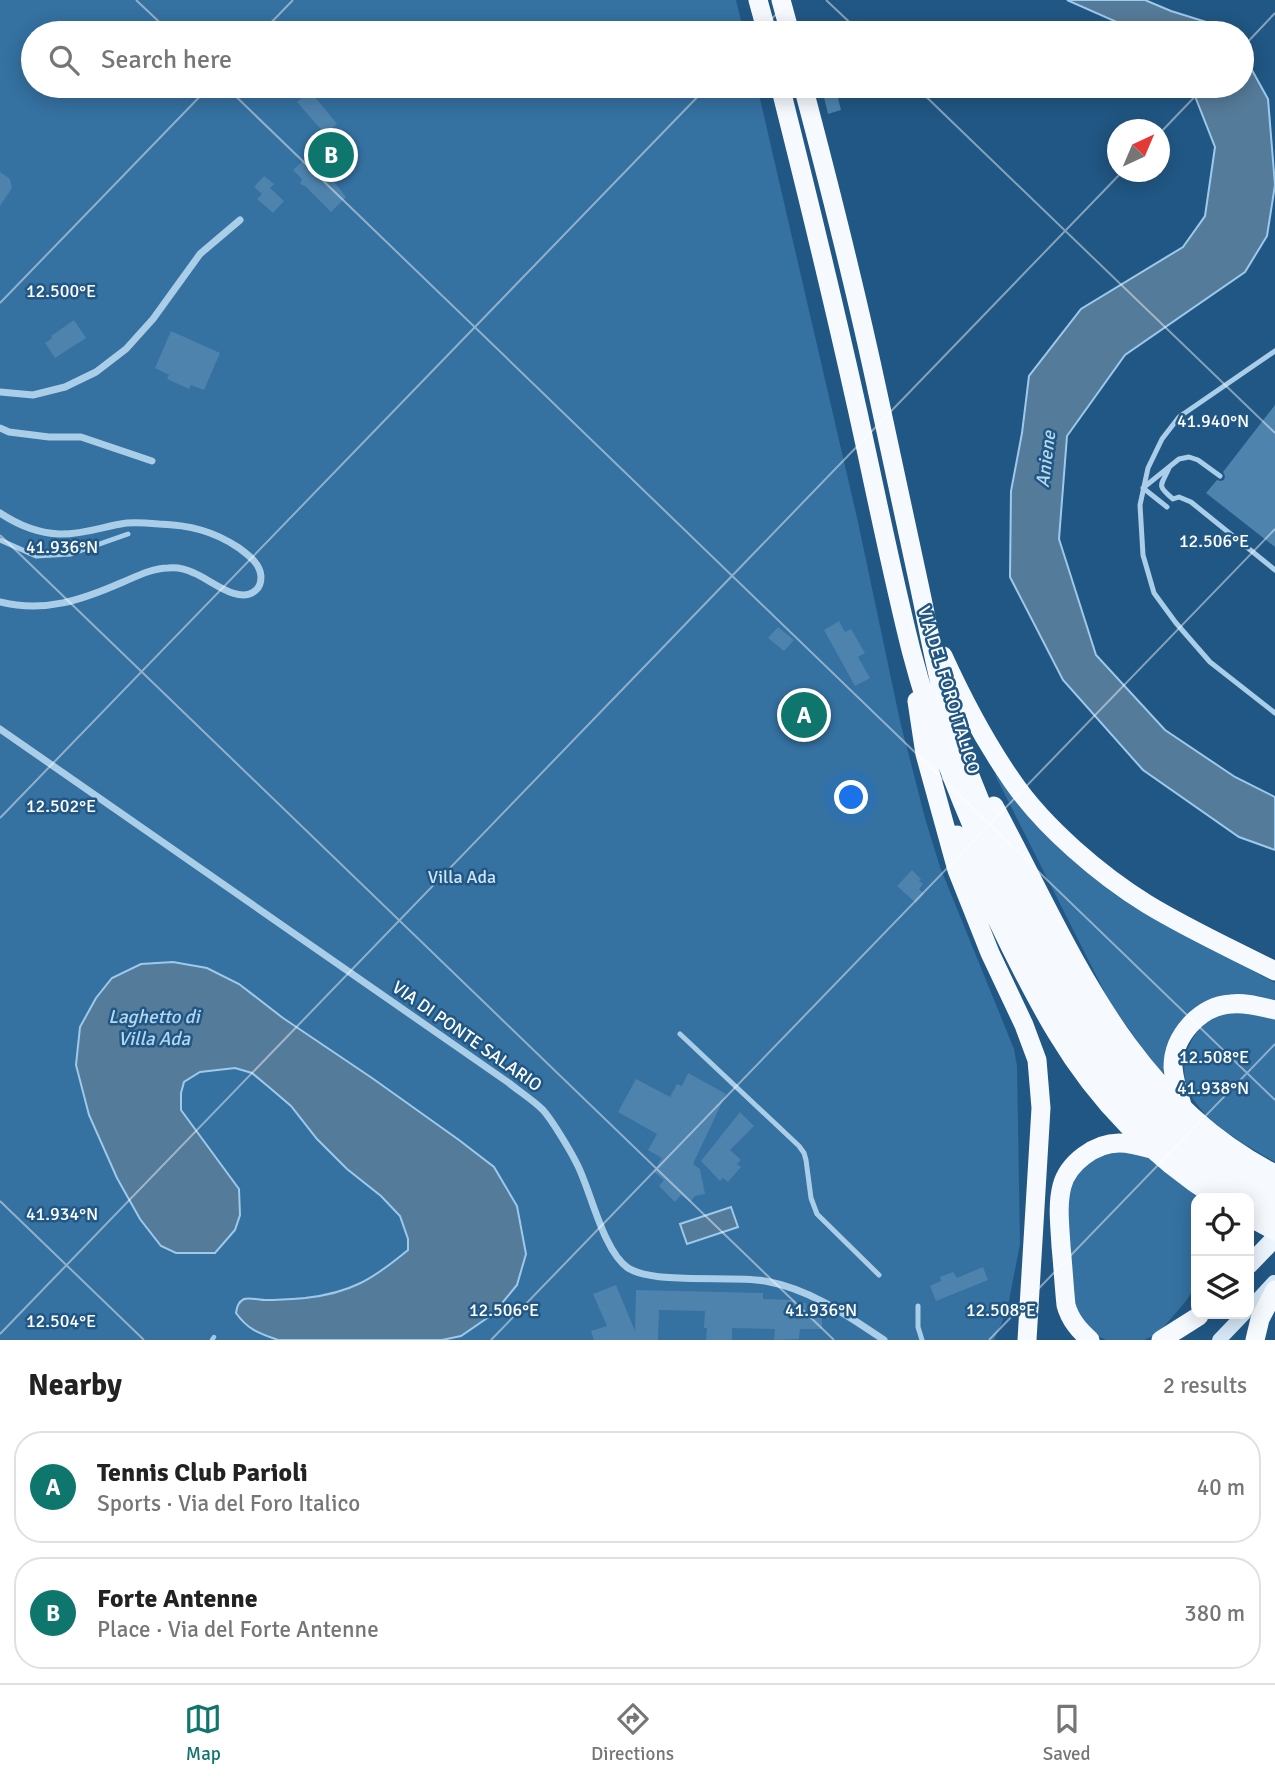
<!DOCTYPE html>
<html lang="en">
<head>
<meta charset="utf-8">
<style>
	:root { --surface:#fff; --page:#f6f6f6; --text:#222; --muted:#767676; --line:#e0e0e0; --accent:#0f766e }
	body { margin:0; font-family:Signika,sans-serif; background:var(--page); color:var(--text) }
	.controls { position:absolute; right:21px; bottom:21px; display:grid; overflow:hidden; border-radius:14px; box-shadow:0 4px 18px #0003 }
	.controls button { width:63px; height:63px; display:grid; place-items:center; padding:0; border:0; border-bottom:2px solid var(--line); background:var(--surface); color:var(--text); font:35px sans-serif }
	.compass { position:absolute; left:1107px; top:119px; width:63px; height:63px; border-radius:50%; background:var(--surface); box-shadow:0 4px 18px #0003; rotate:44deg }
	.you { position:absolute; left:852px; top:798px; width:24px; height:24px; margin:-18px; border:5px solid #fff; border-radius:50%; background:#1a73e8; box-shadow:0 0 0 10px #1a73e833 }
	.badge { display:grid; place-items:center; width:46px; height:46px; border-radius:50%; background:var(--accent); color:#fff; font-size:23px; font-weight:700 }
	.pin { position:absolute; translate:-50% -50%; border:4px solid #fff; box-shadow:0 2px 7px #0006 }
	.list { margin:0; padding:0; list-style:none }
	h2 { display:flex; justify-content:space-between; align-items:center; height:91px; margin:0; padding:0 28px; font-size:30px }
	h2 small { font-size:23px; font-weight:400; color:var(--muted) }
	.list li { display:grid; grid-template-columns:46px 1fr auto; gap:21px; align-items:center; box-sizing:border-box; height:112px; margin:0 14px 14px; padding:0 14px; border:2px solid var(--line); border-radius:28px }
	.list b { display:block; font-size:26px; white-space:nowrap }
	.list p { margin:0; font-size:23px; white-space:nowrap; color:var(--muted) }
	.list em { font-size:23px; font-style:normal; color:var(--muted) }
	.icon { flex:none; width:38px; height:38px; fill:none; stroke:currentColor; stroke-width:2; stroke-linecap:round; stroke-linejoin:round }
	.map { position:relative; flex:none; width:1275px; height:1340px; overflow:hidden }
	.search { position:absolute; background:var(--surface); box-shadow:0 4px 18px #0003; left:21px; right:21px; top:21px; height:77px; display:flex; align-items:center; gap:18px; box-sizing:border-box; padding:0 24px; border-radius:38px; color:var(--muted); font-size:26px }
	.sheet { height:343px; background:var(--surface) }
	nav { display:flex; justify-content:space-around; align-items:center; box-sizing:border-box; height:98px; border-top:2px solid var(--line); background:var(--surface); font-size:19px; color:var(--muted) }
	nav a { display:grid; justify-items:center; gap:4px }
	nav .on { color:var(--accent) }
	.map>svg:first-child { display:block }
	.green { fill:#3571a1 }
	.water { fill:#557b9a; stroke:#9dc9ea; stroke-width:2 }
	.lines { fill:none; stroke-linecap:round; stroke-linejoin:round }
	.stream { stroke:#9dc9ea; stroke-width:4.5 }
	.building { fill:#4e83ae }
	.service { stroke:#aacde8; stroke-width:5 }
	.minor { stroke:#aacde8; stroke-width:7 }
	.secondary { stroke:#d4e7f7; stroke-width:14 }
	.primary { stroke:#ecf5fe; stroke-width:18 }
	.trunk { stroke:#f6fafe; stroke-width:19 }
	.ticks { fill:none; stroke:#fff; stroke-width:2; stroke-opacity:0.45 }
	.labels { text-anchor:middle; stroke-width:5; stroke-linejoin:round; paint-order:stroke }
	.street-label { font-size:18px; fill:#fff; stroke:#215784 }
	.park-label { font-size:18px; fill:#cee5f6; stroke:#215784 }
	.water-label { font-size:19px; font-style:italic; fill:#b5d7f0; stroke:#215784 }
	.ticks-label { font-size:18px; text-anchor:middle; fill:#fff; stroke:#215784; stroke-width:5; stroke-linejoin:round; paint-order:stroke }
</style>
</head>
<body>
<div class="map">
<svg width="1275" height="1340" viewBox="0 0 1275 1340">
	<rect width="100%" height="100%" fill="#215784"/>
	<path class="green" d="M0,0H736L744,33H33V86H757L858,522L900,721L925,818L940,867L1014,1049L1017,1066L1020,1244L1007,1311L994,1340H0Z
		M994,773L1046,833L1123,899L1275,983V1002C1252,996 1237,992 1214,998L1167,1077L1154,1064L1110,1003Z
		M1244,1011L1275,1018V1162C1233,1137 1162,1102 1191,1042C1197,1030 1209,1017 1222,1013C1229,1011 1237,1011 1244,1011Z
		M1115,1150L1139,1151L1204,1198H1196V1285L1186,1301L1161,1330L1153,1336L1144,1340H1106C1072,1326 1072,1290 1070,1259C1070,1240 1069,1222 1068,1203C1070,1187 1078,1168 1093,1159C1100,1155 1108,1153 1115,1150Z"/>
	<path class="water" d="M1067,0H1145L1171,11L1229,29L1231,33H1138L1135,30Z
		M1242,52L1268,99L1275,185L1267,236L1245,272L1125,355L1067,436L1059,539L1096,655L1165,730L1235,777L1275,797V850L1239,837L1143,770L1063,680L1010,577L1011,491L1022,433L1029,376L1081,309L1183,247L1205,216L1215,147L1191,86H1242Z
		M173,962L207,968L239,984L283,1018L372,1078L459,1140L494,1167L517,1206L526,1254L517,1285L493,1314L461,1336L442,1340H278C259,1333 248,1330 236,1313C237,1307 238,1302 244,1299C250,1297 259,1300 266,1300C279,1300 292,1299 305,1298C351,1293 373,1279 408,1250V1239L400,1216L381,1196L347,1169L317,1139L291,1106L270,1088L252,1073L235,1068L200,1072L184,1082L181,1093V1110L239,1189L240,1215L235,1230L215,1253H176L161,1246L140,1219L117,1178L89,1115L76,1065L80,1027L96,998L112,978L141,964Z
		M731,1207L738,1227L687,1244L680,1224Z"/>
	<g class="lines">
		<path class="stream" d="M212,1340L214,1337"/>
	</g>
	<path class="building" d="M836,90L841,110L828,114L823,93Z
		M310,91L337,124L325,134L297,102Z
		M312,153L346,197L331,212L305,186L300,184L302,179L293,170Z
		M0,172L10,179L12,188L0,206Z
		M264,176L274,184L270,188L284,201L273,213L257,199L262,194L254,187Z
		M74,320L86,338L55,358L45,343L52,338L51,336Z
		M171,331L220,353L204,390L191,385L189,389L167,379L169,375L155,368Z
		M1275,405V547L1206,493L1217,480L1220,481L1224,480L1225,476L1223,472Z
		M839,621L845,632L851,629L865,653L858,657L870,678L855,686L824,630Z
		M778,627L794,640L784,651L768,638Z
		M912,870L921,879L919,881L923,884L919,889L924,894L916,903L897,886Z
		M688,1073L726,1094L693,1164L700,1169L705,1194L695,1196L690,1202L681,1195L675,1202L659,1186L664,1180L654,1172L662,1158L648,1150L657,1134L618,1112L636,1079L670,1097L677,1084L682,1086Z
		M740,1112L754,1126L730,1150L741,1160L737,1164L741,1167L728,1182L723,1178L720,1181L701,1161Z
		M983,1267L988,1280L936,1301L930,1286L941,1281L940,1277L953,1272L957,1278Z
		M616,1285L635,1331L636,1290L763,1293V1299L795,1300V1303H806L805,1318H822V1329H800L799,1339L774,1340L775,1329L732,1328V1340H706L707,1328H704L705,1311L659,1310L658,1340H594L591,1331L607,1326L593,1294Z"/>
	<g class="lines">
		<path class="service" d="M1275,351L1179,417L1162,439L1148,468L1140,505L1143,555L1154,593L1176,623L1210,662L1275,713
			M1169,468C1161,486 1156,485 1173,499L1179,497L1191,502L1275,570
			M1143,488L1179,459L1189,457L1198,460L1220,476
			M1143,488L1167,507
			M0,540L36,556L71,554L128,534
			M680,1034L799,1146L804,1153L806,1160L811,1198L817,1214L879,1275
			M918,1306V1327L922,1340"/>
		<path class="minor" d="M0,392L33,395L65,387L96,372L126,349L153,319L200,254L240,220
			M0,428L9,432L49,437H81L152,461
			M0,513C18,525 38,533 59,534C83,535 104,526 127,523C137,522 148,523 159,524C189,525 214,531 239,548C248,555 260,563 261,576C261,581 260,587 256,590C239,606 210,579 194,573C186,569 177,567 168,568C153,568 137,576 123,582C82,600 45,613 0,602
			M0,729L509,1083C520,1092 533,1100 543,1110C552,1120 570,1150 577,1164C591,1191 603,1251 628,1268C656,1285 729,1275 765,1281C810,1289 847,1315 884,1340"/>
		<path class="secondary" d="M1249,1309L1274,1282
			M1219,1340L1244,1314"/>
		<path class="primary" d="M1249,1265L1275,1238"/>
		<path class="trunk" d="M758,0L767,33
			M781,0L790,33
			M780,86C807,193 833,300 857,408C875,489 891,570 911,650C938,753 980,852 1030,945C1053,990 1077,1036 1108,1077C1151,1135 1211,1178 1275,1211
			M803,86C830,188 856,291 878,394C892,459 906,524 920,589C929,631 936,675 949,716C974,796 1010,870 1048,944C1064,973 1079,1004 1096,1031C1141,1100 1202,1154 1275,1191
			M943,656C963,700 985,742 1013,782C1044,827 1100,875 1147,904C1188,929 1232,949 1275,971
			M917,701L925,754L957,870L990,953L1024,1025L1037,1060L1041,1108L1027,1340
			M994,806C1069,945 1125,1098 1275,1174
			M957,835C974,872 992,909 1010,946C1025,976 1040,1006 1058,1035C1097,1100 1152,1157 1217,1198
			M1182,1105C1178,1093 1174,1080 1173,1067C1173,1036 1200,1006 1231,1004C1246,1002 1261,1007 1275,1010
			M1249,1217L1275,1231
			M1090,1340C1079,1330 1070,1320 1066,1305C1064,1286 1063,1266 1061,1246C1060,1226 1057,1205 1062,1186C1068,1163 1095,1143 1119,1143C1130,1143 1141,1146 1151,1149
			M1161,1340L1199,1316
			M1255,1340L1260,1319L1275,1290"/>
	</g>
	<path class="ticks" d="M136,0L171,33M826,0L861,33M261,33L293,0M758,33L790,0M1242,48L1275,13M225,86L1275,1100M915,86L1275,433M1160,133L1205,86M0,303L210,86M0,535L834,1340M0,818L708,86M0,1201L144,1340M0,1334L1122,172M491,1340L1275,529M989,1340L1275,1044"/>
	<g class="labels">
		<g class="street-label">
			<text transform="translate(949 690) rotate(73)" y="6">VIA DEL FORO ITALICO</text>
			<text transform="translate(467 1036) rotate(35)" y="6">VIA DI PONTE SALARIO</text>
		</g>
		<g class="park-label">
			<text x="462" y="883">Villa Ada</text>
		</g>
		<g class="water-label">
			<text transform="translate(1045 459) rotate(-83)" y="7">Aniene</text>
			<text x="154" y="1023">Laghetto di<tspan x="154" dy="22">Villa Ada</tspan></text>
		</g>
	</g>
	<g class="ticks-label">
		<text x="61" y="297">12.500°E</text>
		<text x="1213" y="427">41.940°N</text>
		<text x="1214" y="547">12.506°E</text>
		<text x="62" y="553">41.936°N</text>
		<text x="61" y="812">12.502°E</text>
		<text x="1214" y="1063">12.508°E</text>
		<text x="1213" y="1094">41.938°N</text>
		<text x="62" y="1220">41.934°N</text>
		<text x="504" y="1316">12.506°E</text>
		<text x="1001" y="1316">12.508°E</text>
		<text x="821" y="1316">41.936°N</text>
		<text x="61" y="1327">12.504°E</text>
	</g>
</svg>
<div class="controls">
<button><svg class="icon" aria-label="locate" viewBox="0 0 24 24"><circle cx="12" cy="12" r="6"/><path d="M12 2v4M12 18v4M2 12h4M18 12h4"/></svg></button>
<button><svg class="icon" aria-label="layers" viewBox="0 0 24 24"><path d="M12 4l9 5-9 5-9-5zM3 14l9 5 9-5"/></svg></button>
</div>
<svg class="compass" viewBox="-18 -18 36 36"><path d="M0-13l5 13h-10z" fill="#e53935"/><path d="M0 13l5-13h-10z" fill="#767676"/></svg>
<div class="you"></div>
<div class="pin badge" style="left:804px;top:715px">A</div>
<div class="pin badge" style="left:331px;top:155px">B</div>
<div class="search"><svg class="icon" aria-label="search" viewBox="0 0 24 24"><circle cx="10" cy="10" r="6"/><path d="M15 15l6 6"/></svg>Search here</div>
</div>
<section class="sheet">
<h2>Nearby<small>2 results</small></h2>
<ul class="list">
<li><span class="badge">A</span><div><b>Tennis Club Parioli</b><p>Sports · Via del Foro Italico</p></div><em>40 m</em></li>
<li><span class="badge">B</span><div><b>Forte Antenne</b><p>Place · Via del Forte Antenne</p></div><em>380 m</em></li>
</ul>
</section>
<nav>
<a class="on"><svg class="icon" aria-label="map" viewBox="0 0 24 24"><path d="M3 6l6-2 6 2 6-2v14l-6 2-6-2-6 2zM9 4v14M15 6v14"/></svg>Map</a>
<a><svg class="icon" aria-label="directions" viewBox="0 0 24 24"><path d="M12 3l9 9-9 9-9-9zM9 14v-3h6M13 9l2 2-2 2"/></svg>Directions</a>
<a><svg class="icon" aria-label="saved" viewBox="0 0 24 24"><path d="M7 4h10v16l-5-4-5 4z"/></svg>Saved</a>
</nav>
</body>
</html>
